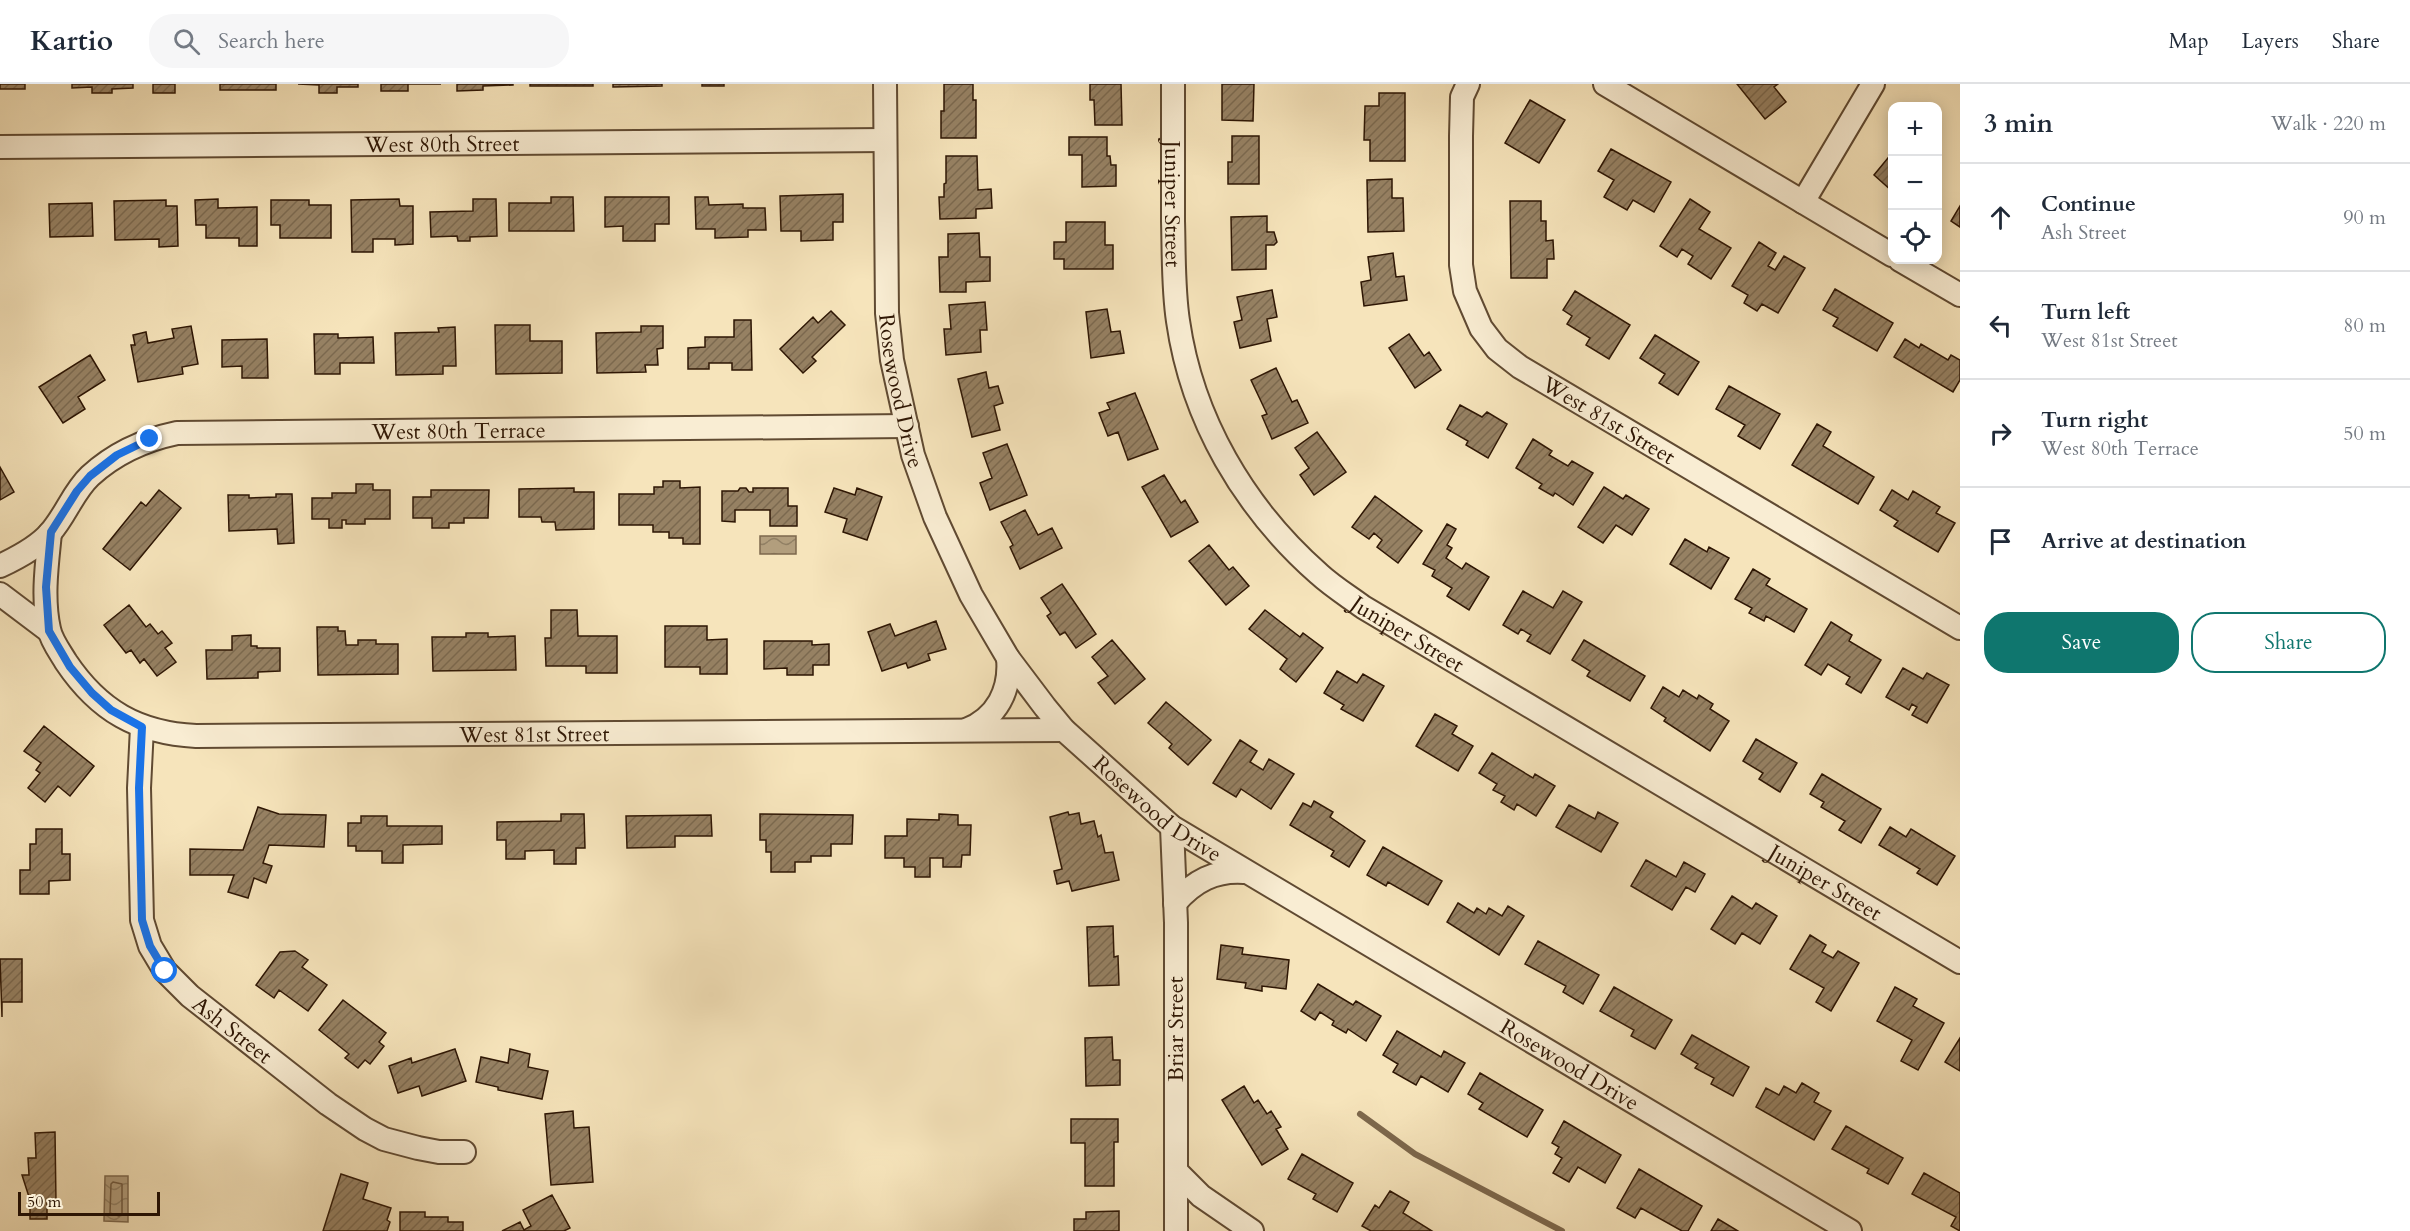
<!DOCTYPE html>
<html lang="en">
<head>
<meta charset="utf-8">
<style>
	:root { --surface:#fff; --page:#f6f6f7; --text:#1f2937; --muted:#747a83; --line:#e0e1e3; --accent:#0f766e }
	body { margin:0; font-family:Cardo,serif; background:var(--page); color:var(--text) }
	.controls { position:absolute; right:18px; top:18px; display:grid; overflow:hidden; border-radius:12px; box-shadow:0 3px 15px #0003 }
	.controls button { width:54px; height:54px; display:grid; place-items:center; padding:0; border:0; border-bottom:2px solid var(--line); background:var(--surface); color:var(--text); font:30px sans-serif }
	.scale { position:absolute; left:18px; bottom:15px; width:142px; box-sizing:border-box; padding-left:6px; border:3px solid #2e1604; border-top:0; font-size:16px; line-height:21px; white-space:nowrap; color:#2e1604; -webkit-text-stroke:4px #f9edd3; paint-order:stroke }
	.stop { position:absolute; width:18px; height:18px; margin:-14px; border:4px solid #1a73e8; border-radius:50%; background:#fff }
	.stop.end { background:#1a73e8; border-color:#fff; box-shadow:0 2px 6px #0008 }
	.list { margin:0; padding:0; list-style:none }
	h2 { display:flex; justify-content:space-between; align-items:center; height:78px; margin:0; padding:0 24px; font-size:26px }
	h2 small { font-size:20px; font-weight:400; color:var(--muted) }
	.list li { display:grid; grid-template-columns:39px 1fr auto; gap:18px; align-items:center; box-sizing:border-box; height:108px; padding:0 24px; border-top:2px solid var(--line) }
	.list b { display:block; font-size:22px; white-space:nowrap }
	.list p { margin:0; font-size:20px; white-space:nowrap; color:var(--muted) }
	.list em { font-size:20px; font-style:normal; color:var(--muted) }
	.actions { display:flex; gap:12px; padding:18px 24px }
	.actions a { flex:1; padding:14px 0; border:2px solid var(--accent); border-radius:24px; text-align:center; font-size:21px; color:var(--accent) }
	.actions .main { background:var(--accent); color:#fff }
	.icon { flex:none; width:33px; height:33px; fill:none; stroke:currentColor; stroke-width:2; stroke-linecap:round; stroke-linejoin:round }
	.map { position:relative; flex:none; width:1960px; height:1147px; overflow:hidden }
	header { display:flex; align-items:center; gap:36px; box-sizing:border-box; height:84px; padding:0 30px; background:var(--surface); border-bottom:2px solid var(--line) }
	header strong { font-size:28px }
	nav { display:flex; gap:33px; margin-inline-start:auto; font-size:21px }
	.search { width:420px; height:54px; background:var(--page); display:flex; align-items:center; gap:15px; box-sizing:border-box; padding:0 21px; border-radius:24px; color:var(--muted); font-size:22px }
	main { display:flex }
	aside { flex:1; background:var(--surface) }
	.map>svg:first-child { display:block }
	.water { fill:url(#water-waves); stroke:#7d684d; stroke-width:1.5 }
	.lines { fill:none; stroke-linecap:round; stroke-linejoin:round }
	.shore { stroke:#705a40; stroke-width:1.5 }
	.stream { stroke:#7d684d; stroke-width:6 }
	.building { fill:url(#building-hatch); stroke:#2e1604; stroke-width:1.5 }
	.minor-casing { stroke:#604a32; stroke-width:26 }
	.minor { stroke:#f9edd3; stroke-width:22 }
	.route { stroke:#1a73e8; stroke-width:8 }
	.labels { text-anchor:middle; stroke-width:5; stroke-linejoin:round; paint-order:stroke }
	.street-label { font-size:22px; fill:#2e1604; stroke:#f9edd3 }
</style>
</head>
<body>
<header>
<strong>Kartio</strong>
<div class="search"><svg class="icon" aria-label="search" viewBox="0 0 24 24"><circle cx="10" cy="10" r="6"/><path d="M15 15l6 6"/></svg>Search here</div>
<nav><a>Map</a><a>Layers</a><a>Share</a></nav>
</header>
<main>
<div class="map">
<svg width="1960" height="1147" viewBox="0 0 1960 1147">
	<defs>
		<pattern id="water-waves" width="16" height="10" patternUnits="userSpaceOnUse" patternTransform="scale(1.5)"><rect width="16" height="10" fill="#b29e7d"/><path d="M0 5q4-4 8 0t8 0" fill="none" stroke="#918064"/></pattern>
		<pattern id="building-hatch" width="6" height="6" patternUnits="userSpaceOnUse" patternTransform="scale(1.5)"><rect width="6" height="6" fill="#968163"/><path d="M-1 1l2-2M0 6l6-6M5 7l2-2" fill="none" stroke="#7b694f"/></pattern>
	</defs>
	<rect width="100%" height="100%" fill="#f6e4bb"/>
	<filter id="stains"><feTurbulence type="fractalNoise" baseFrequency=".00333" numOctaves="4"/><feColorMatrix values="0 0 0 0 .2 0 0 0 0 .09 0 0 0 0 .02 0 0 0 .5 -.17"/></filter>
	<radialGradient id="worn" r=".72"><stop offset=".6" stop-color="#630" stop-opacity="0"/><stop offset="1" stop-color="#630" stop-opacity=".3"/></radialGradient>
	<path class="water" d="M760,452H796V470H760Z
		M105,1092H128V1138L104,1137Z"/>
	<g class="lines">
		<path class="shore" d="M113,1098L122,1100V1129L119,1132L110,1129L111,1100Z"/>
		<path class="stream" d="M1360,1030L1415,1070L1562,1147"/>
	</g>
	<path class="building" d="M0,0H25V5H0Z
		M72,0H133V4L112,5V9H92V3L72,4Z
		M153,0H175V9H153Z
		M220,0H276V6H220Z
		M298,0H358V3H337V9H319V1Z
		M381,0H441H408V7H381Z
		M457,0H513V1L483,2V6L457,7Z
		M530,0H593V2H530Z
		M613,0H662V2L613,3Z
		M702,0H724V2H702Z
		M944,0H973V16H976V54H941V27H944Z
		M1090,0H1121L1122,41H1095L1094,16H1090Z
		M1222,0H1254L1253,37L1222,36Z
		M1737,0H1778L1774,3L1786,18L1765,35Z
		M1379,9H1405V77H1370V56H1364L1365,22H1379Z
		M1530,16L1565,36L1539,79L1505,59Z
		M1232,52H1259V100H1228V78H1232Z
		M1069,53H1107V72H1110L1111,81H1116V102L1082,103V71H1069Z
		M1611,65L1671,98L1654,128L1633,116L1627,126L1604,113L1614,96L1598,87Z
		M1892,69V107L1874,91Z
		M946,72H977L978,106L991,105L992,124L976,125V134L940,135L939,113H944V100L946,99Z
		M1392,95V114H1403L1404,147L1368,148L1367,96Z
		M843,110V138H833V156L801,157V147H781L780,112Z
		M551,113H573L574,147H509V119H551Z
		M605,113H669V140H655V157H623V142L605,143Z
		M695,113H708L709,121L743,120V124H765L766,146H748V153L715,154V145H696Z
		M218,115V124L257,123V162H239V154H206V141H196L195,116Z
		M399,115L400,122H413V160L395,161V155H373V168H352L351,116Z
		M473,115H496L497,152L470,153V157H458L457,152L431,153L430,128L473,127Z
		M1690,115L1710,128L1699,145L1731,164L1711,195L1688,180L1693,172L1682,165L1677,173L1660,162Z
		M166,116V122H177L178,162L159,163V155L115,156L114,117Z
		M271,116H309V121H331V154H280V141H271Z
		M1510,117H1541V137H1546V157L1553,156L1554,175H1547V194H1511Z
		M92,119L93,152L50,153L49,120Z
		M1960,122V143L1951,137Z
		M1267,132V148H1274L1277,158L1274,161H1266V185L1232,186L1231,133Z
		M1066,138H1105V161H1113V185H1064V175H1054V158H1066Z
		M979,149L980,173H990V197L966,198V208H940L939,173H948V150Z
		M1759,158L1776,169L1768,182L1775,186L1784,172L1805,184L1778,229L1762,220L1757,227L1744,219L1748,211L1732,202Z
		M1393,169L1396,193L1404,192L1407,216L1364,222L1361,198L1371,196L1368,173Z
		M1835,205L1893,239L1877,267L1833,242L1838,234L1823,226Z
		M1272,206L1277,233L1267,235L1271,257L1240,264L1234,238L1242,236L1237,213Z
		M1575,207L1630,241L1609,275L1586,261L1590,254L1567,240L1572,232L1563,226Z
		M985,218L987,246H980L981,268L946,271L944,245H951L949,221Z
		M1107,225L1111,248L1120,247L1124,269L1091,274L1086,228Z
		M831,227L845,241L812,273L816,277L803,289L780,265L813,233L818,239Z
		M734,236H751L752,286H732V279H709V285H688V264L705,263V253H734Z
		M495,241H530V257H562V289L496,290Z
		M191,242L198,280L182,283L183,290L138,298L131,261H135L133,251L146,248L148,259L174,254L172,245Z
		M641,242H663V264L657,265L658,281H645L646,288L597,289L596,249L641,248Z
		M455,243L456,282H443V290L396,291L395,249L439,248L438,244Z
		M314,250H338V254L373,253L374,279H340V290H315Z
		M1409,250L1424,272L1429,268L1441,286L1415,304L1389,264Z
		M1655,251L1699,278L1678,311L1659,299L1665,290L1640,274Z
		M267,255L268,294H242V282L222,283V256Z
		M1905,255L1919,264L1921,260L1948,276L1951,271L1960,276V296L1953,308L1894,273Z
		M90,271L105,296L78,313L85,325L63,339L39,303Z
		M1276,284L1292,318L1297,316L1308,339L1272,355L1262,332L1267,330L1251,296Z
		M986,288L989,304L998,302L1003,319L994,322L1000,346L972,353L958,295Z
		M1729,302L1780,330L1760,365L1738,352L1745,341L1716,325Z
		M1135,309L1158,365L1128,376L1118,348L1108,352L1099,329L1110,325L1107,319Z
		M1460,321L1482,333L1487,328L1507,340L1488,374L1466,361L1468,357L1447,345Z
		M1817,340L1831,348L1823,362L1874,393L1858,420L1792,381Z
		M1317,348L1346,388L1314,411L1300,391L1309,384L1295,364Z
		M1533,355L1552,367L1549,371L1568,382L1572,377L1593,389L1573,421L1555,409L1553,412L1539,404L1542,400L1516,384Z
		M1007,360L1027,411L990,426L980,399L992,394L983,369Z
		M0,383L14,408L0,416Z
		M1164,391L1181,419L1185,416L1198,438L1171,453L1142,403Z
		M663,397H680V404L700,403V460H683V454H669V448H653V441H619V410H654V403H663Z
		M356,400H373V406H390V435H365V440H346V436H342V444H329V435H312V414H332V409H356Z
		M1604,403L1623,415L1626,411L1649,425L1632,451L1616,441L1603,459L1578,443Z
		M574,404V408H594V445L556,446L555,438H542L541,433H519V405Z
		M740,404H746L749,408H753V404H788V422H797V442H770V426H735V438L722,437V407H738Z
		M834,404L855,411L857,404L882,413L867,456L843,448L847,435L825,428Z
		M159,406L181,424L130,486L103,465L141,418L146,422Z
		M431,406H489L488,434H464V439H449V444H432V434H413V413H431Z
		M1892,406L1908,416L1913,407L1940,423L1936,429L1955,439L1938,468L1894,442L1898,437L1880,426Z
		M276,410H292L294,459L278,460L277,445L229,447L228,411H249V414L276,413Z
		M1375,412L1422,447L1398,479L1377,463L1382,456L1374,449L1369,455L1352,443Z
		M1025,426L1038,451L1052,444L1062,464L1020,485L1010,463L1013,461L1001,438Z
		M1447,440L1456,445L1447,461L1452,464L1446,474L1462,485L1466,479L1489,493L1469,526L1447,512L1452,504L1432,492L1435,486L1423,480Z
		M1685,455L1707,468L1709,463L1729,474L1711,505L1670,480Z
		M1209,461L1229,486L1233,483L1249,502L1226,521L1189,477Z
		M1753,485L1770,495L1766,501L1807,525L1794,548L1766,532L1764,537L1749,529L1752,524L1735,515Z
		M1062,500L1096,550L1076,564L1065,548L1060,551L1047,532L1051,529L1041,514Z
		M1523,507L1553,524L1563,507L1582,518L1550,570L1527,557L1531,551L1521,545L1518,550L1503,541Z
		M129,521L146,543L150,540L158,550L162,547L172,559L165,564L176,578L157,592L144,575L140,579L131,566L126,569L104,541Z
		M551,526H577L578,552H617V589H586V582H546L545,554H551Z
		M1265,526L1300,553L1303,549L1323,564L1296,598L1280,585L1287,575L1249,545Z
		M936,537L946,565L928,570L930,576L908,584L906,579L882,587L868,548L890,540L895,552Z
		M1831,538L1852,551L1849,557L1881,576L1861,609L1846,600L1850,593L1828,580L1821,591L1805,581Z
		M665,542H707V556L727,555V590H700V583H665Z
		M317,543H338V547H345L346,561H358V556H376V560H398V590L318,591Z
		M466,549H488V553L515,552L516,586L433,587L432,553H466Z
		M251,551V562H257V564H280V587L258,588V594L207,595L206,566H232V552Z
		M1112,556L1145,595L1115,620L1098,599L1108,592L1092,573Z
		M1584,556L1645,592L1630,617L1587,592L1590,587L1572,576Z
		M764,557H812V561L829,560V581H813V591H787V584L764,585Z
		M1903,584L1923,595L1927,589L1949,601L1927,639L1912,631L1917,623L1912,620L1909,626L1886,613Z
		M1337,587L1357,599L1363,590L1384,602L1363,637L1341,625L1344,621L1324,609Z
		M1663,603L1679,613L1683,606L1697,615L1699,611L1713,620L1710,625L1729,637L1710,667L1664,637L1666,634L1651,624Z
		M1166,618L1211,656L1188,681L1169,664L1172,660L1148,639Z
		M1435,630L1457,642L1452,650L1473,662L1458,687L1416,662Z
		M44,642L94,682L70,712L58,702L45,718L28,704L40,689L36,686L41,679L24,667Z
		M1756,655L1797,679L1780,708L1759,695L1763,689L1743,677Z
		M1240,656L1257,667L1250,678L1263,686L1269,675L1294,690L1271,725L1241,705L1236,713L1213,699Z
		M1492,669L1533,694L1535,690L1555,702L1536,732L1517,720L1514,726L1501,718L1505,712L1493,706L1497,700L1479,689Z
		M1822,690L1881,725L1861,759L1839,746L1845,737L1821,723L1824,718L1810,710Z
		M1314,717L1333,728L1330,733L1365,757L1349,783L1331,772L1334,767L1290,741L1303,719L1311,723Z
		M1569,721L1595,735L1598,728L1618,739L1601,768L1556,743Z
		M258,723L279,730L326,731L324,763L269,761L263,779L272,782L266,799L254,794L248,814L228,808L234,791H190V765L243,766Z
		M1068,728L1069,731L1079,729L1081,740L1094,737L1098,753L1101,751L1105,769L1113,768L1119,796L1072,807L1069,797L1057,800L1054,787L1062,785L1050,733Z
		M561,730H584L585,764H576V780H554V766L525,767V775H506V756H497V738L561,737Z
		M760,730L853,731L852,760H831V772H811V778H795V788H771V768H766V756H760Z
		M939,730L958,731V741H971L970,771H962L961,783H943V774H930V793H915V783H904V774H885V752H907V735L939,736Z
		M711,731L712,752H675V763L627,764L626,732Z
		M361,732H387V742H442V760L403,761V779H382V767H356V762H348V739H361Z
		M1890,743L1906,753L1911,745L1955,772L1937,801L1917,789L1920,785L1879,761Z
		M36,745H62V770H70V796L49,797V810H20V786H30V760H36Z
		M1383,763L1442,797L1428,821L1388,798L1386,802L1367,791Z
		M1646,776L1676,793L1684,778L1705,790L1695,808L1686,803L1672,826L1631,802Z
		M1732,812L1752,825L1756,819L1777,832L1760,860L1742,849L1735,860L1711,845Z
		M1458,819L1474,829L1477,824L1486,830L1489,824L1502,832L1508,822L1524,832L1499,871L1447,838Z
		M1113,842L1114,873L1118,872L1119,901L1089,902L1087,843Z
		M1810,851L1826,861L1822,868L1833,874L1838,867L1859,879L1831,927L1816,918L1824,904L1790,885Z
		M1538,857L1599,891L1583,920L1563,908L1566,902L1525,880Z
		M1221,861L1243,864L1242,870L1289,876L1286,905L1262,902V907L1245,904L1246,899L1217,895Z
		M295,867L308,876L302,883L327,901L308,927L279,906L274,914L256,901L280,868Z
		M0,875H22V918H2V933Z
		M1318,900L1353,921L1356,917L1381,932L1366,957L1348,945L1346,949L1332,941L1334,937L1320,928L1315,936L1301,927Z
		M1614,903L1672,936L1655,965L1631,952L1634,946L1600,927Z
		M1895,903L1917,915L1913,922L1944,939L1918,986L1901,977L1912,956L1877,937Z
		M343,916L386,949L379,958L384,962L370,980L365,976L358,984L345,974L349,970L319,946Z
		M1397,947L1441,973L1444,967L1465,979L1448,1008L1421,992L1416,1001L1393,988L1398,980L1383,971Z
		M1692,951L1749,983L1733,1012L1711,1000L1714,994L1695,984L1698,980L1681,970Z
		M1112,953L1113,976H1120V1001L1086,1002L1085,954Z
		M1960,954V987L1945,978Z
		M455,965L466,997L422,1012L419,1002L398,1009L389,982L411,974L412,979Z
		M510,965L530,970L528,983L548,987L542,1015L498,1006V1003L476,998L481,973L508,979Z
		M1480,989L1543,1026L1527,1053L1479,1025L1483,1019L1468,1010Z
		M1802,999L1819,1009L1814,1018L1831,1027L1814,1056L1756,1023L1766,1004L1779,1011L1784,1002L1796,1009Z
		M1244,1002L1254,1019L1258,1016L1267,1030L1271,1027L1281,1043L1276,1045L1288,1065L1262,1081L1222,1016Z
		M573,1027L574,1044L589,1043L593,1098L551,1101L545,1030Z
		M1071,1035H1118V1058H1114V1102H1085V1059H1071Z
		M1564,1037L1621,1071L1605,1099L1578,1083L1569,1098L1553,1089L1562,1074L1555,1070L1559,1063L1552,1059Z
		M1846,1042L1903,1074L1888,1100L1867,1089L1869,1085L1832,1065Z
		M55,1048L56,1118H47V1135H30V1116L22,1091H29L28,1074H36L35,1049Z
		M1302,1070L1353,1099L1337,1128L1313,1115L1316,1110L1288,1095Z
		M1639,1085L1702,1122L1688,1147H1682L1641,1124L1635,1134L1617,1124Z
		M1924,1089L1960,1109V1147L1951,1142L1956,1133L1912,1110Z
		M341,1090L368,1099L363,1115L391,1124L387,1136L390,1138L387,1147H323Z
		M1390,1107L1409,1118L1403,1129L1432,1147H1371L1362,1142L1375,1121L1379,1124Z
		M552,1111L570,1144L564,1147H502L520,1138L524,1146L531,1142L523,1126Z
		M1119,1127V1147H1074V1135H1086V1128Z
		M400,1128H425V1133H448V1138H463V1147H400Z
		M1718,1135L1738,1147H1711Z"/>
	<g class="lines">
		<defs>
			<g id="minor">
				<path id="s1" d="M885,0L887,229L892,276L913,371L935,433L971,511L1008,574L1045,623L1064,646L1172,743L1850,1147"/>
				<path id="s2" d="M1173,0C1173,46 1173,91 1173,137C1174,170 1173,204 1178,237C1192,335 1244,424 1319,490C1332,502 1348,512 1363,523L1960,878"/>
				<path id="s3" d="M1468,0L1462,13L1461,52V181L1465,207L1481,244L1497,265L1520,283L1960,544"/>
				<path d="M1605,0L1892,171"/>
				<path id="s4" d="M0,63L885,56"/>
				<path d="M1803,118L1873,0"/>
				<path d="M1900,176L1960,211"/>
				<path id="s5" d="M50,449C47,479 42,514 49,545C51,556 60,568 66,578C99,627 138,649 196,652L1064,646"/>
				<path id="s6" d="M0,482C17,474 38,463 50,449C66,431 73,408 90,392C115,369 144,356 177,349L907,342"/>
				<path d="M0,510L49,547"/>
				<path id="s7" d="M142,643L139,704L142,836L150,862L165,887L190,912L328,1020L365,1045L384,1055L418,1064L439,1068H464"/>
				<path d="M966,646C997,634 1011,606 1008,574"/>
				<path d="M1172,743L1176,839V1147"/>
				<path d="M1175,819C1194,797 1215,786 1244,788"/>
				<path d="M1176,1087L1201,1112L1252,1147"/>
			</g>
		</defs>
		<use href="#minor" class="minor-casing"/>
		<use href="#minor" class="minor"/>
	</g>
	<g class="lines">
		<path class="route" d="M150,355L117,371L90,392L77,407L51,448L46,503L49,547L70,583L92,609L111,626L142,643L139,704L142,836L150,862L165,887"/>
	</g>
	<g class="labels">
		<g class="street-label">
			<text dy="8" stroke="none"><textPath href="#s4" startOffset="442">West 80th Street</textPath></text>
			<text dy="8" stroke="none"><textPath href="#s2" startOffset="120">Juniper Street</textPath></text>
			<text dy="8" stroke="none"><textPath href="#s1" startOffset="308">Rosewood Drive</textPath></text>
			<text dy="8" stroke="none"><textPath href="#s3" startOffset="408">West 81st Street</textPath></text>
			<text dy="8" stroke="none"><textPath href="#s6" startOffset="510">West 80th Terrace</textPath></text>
			<text dy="8" stroke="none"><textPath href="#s2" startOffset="640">Juniper Street</textPath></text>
			<text dy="8" stroke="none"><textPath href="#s5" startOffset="628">West 81st Street</textPath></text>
			<text dy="8" stroke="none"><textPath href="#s1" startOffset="812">Rosewood Drive</textPath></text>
			<text dy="8" stroke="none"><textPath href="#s2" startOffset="1126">Juniper Street</textPath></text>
			<text dy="8" stroke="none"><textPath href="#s7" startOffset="339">Ash Street</textPath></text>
			<text transform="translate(1175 945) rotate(-90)" y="8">Briar Street</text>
			<text dy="8" stroke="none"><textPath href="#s1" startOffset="1298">Rosewood Drive</textPath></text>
		</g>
	</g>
	<rect width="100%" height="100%" filter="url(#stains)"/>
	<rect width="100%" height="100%" fill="url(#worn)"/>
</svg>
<div class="controls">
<button>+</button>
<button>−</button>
<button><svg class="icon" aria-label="locate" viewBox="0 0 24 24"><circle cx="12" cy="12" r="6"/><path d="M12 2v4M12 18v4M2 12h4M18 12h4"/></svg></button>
</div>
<div class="scale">50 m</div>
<div class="stop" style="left:165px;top:887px"></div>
<div class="stop end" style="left:150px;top:355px"></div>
</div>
<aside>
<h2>3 min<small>Walk · 220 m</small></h2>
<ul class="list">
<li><svg class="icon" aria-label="ahead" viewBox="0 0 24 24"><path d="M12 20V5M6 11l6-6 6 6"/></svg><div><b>Continue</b><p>Ash Street</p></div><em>90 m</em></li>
<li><svg class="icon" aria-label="left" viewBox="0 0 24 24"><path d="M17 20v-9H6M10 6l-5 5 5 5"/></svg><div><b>Turn left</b><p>West 81st Street</p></div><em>80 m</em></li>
<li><svg class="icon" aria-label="right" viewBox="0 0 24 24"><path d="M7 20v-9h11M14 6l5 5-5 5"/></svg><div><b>Turn right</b><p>West 80th Terrace</p></div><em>50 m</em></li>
<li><svg class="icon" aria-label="arrive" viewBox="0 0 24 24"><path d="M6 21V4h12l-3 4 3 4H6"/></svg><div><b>Arrive at destination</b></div></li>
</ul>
<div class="actions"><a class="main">Save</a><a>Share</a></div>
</aside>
</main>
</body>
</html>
